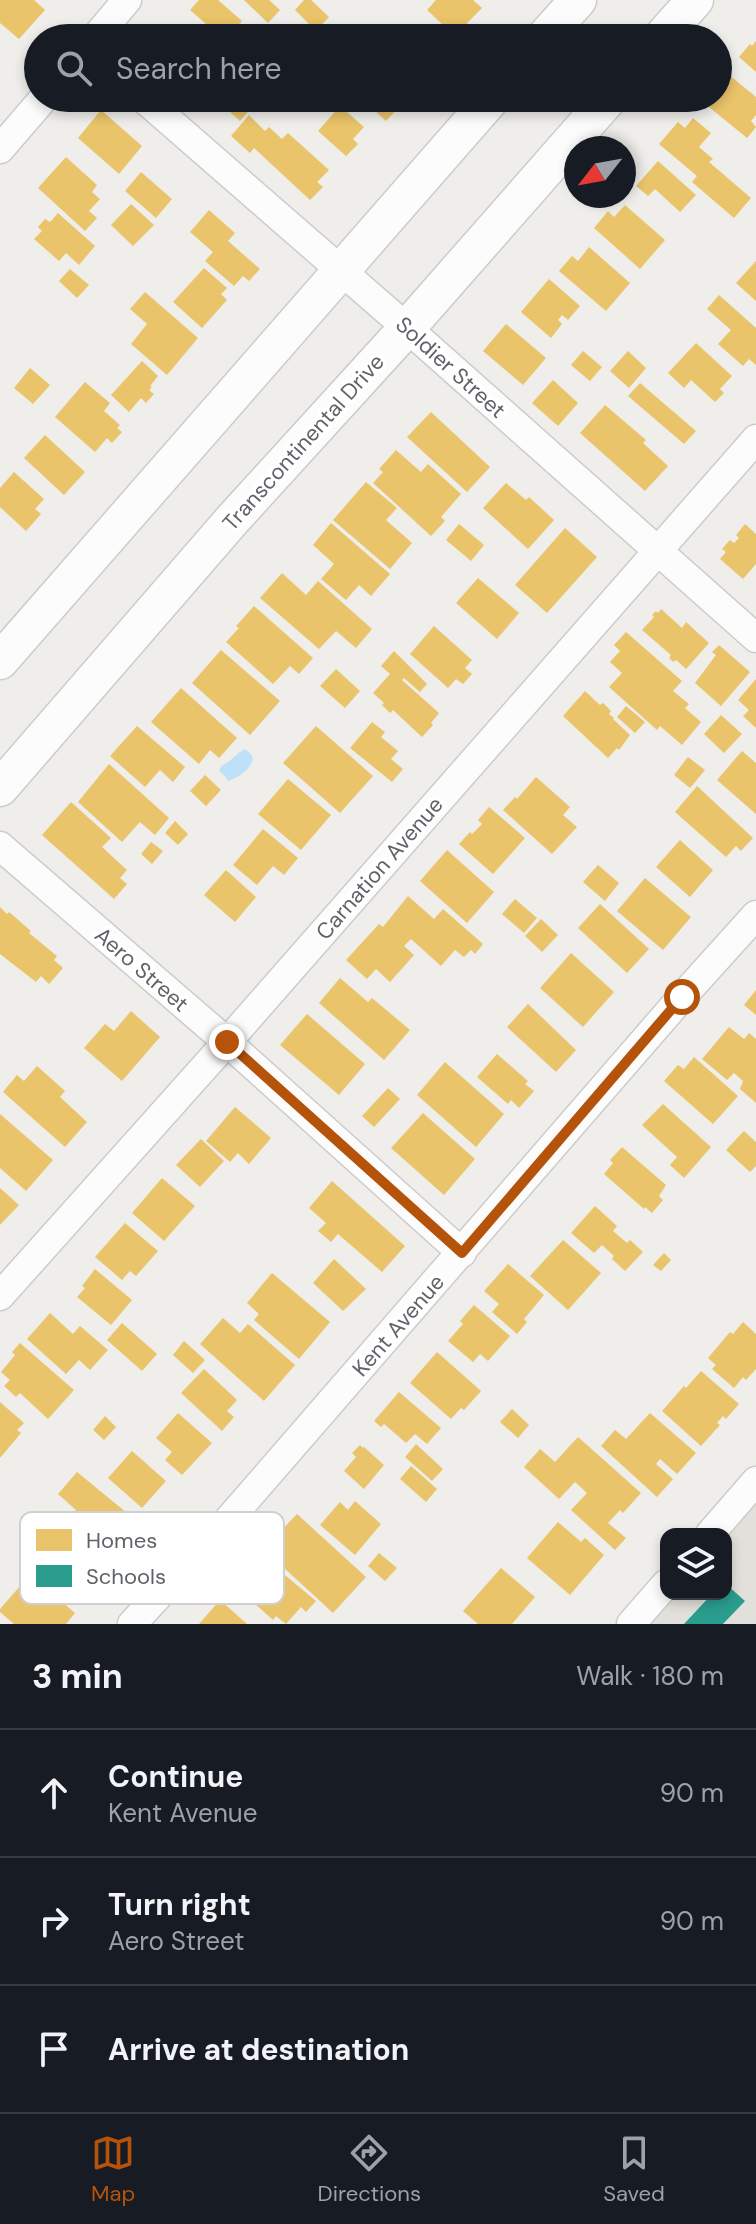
<!DOCTYPE html>
<html lang="en">
<head>
<meta charset="utf-8">
<style>
	:root { --surface:#171b24; --page:#20242c; --text:#f1f3f6; --muted:#9ea1a6; --line:#363941; --accent:#b45309 }
	body { margin:0; font-family:"DM Sans",sans-serif; background:var(--page); color:var(--text) }
	.controls { position:absolute; right:24px; bottom:24px; display:grid; overflow:hidden; border-radius:16px; box-shadow:0 4px 12px #0003 }
	.controls button { width:72px; height:72px; display:grid; place-items:center; padding:0; border:0; border-bottom:2px solid var(--line); background:var(--surface); color:var(--text); font:40px sans-serif }
	.compass { position:absolute; left:564px; top:136px; width:72px; height:72px; border-radius:50%; background:var(--surface); box-shadow:0 4px 12px #0003; rotate:239deg }
	.stop { position:absolute; width:24px; height:24px; margin:-18px; border:6px solid #b45309; border-radius:50%; background:#fff }
	.stop.end { background:#b45309; border-color:#fff; box-shadow:0 2px 8px #0008 }
	.list { margin:0; padding:0; list-style:none }
	h2 { display:flex; justify-content:space-between; align-items:center; height:104px; margin:0; padding:0 32px; font-size:34px }
	h2 small { font-size:26px; font-weight:400; color:var(--muted) }
	.list li { display:grid; grid-template-columns:52px 1fr auto; gap:24px; align-items:center; box-sizing:border-box; height:128px; padding:0 32px; border-top:2px solid var(--line) }
	.list b { display:block; font-size:30px; white-space:nowrap }
	.list p { margin:0; font-size:26px; white-space:nowrap; color:var(--muted) }
	.list em { font-size:26px; font-style:normal; color:var(--muted) }
	.icon { flex:none; width:44px; height:44px; fill:none; stroke:currentColor; stroke-width:2; stroke-linecap:round; stroke-linejoin:round }
	.map { position:relative; flex:none; width:756px; height:1624px; overflow:hidden }
	.search { position:absolute; background:var(--surface); box-shadow:0 4px 12px #0003; left:24px; right:24px; top:24px; height:88px; display:flex; align-items:center; gap:20px; box-sizing:border-box; padding:0 28px; border-radius:44px; color:var(--muted); font-size:30px }
	.sheet { height:488px; background:var(--surface) }
	nav { display:flex; justify-content:space-around; align-items:center; box-sizing:border-box; height:112px; border-top:2px solid var(--line); background:var(--surface); font-size:22px; color:var(--muted) }
	nav a { display:grid; justify-items:center; gap:4px }
	nav .on { color:var(--accent) }
	.map>svg:first-child { display:block }
	.education { fill:#e2e0da }
	.water { fill:#bfe0f9 }
	.homes { fill:#e9c46a }
	.schools { fill:#2a9d8f }
	.lines { fill:none; stroke-linecap:round; stroke-linejoin:round }
	.minor-casing { stroke:#cbcccc; stroke-width:31 }
	.tertiary-casing { stroke:#cbcccc; stroke-width:39 }
	.minor { stroke:#fdfcfc; stroke-width:28 }
	.tertiary { stroke:#fdfcfc; stroke-width:36 }
	.route { stroke:#b45309; stroke-width:10 }
	.labels { text-anchor:middle; stroke-width:8; stroke-linejoin:round; paint-order:stroke }
	.street-label { font-size:22px; fill:#5f6368; stroke:#fff }
	.key { fill:#fff; stroke:#cfd0d2; stroke-width:2 }
	.key-label { font-size:22px; fill:#5f6368 }
</style>
</head>
<body>
<div class="map">
<svg width="756" height="1624" viewBox="0 0 756 1624">
	<rect width="100%" height="100%" fill="#efeeea"/>
	<path class="education" d="M756,1473V1624H621L666,1594H726V1534Z"/>
	<path class="water" d="M245,749L249,752L253,758C251,770 237,778 228,781L225,776L219,771L221,766C231,762 235,754 245,749Z"/>
	<path class="homes" d="M0,0H34L45,10L19,39L0,23Z
		M199,0H218L242,21L240,23L246,29L238,38H222L190,10Z
		M244,0H269L280,10L268,23Z
		M304,0H311L329,17L316,31L295,10Z
		M436,0H473L482,8L467,23L469,25L457,38L427,10Z
		M756,41V72L739,57L750,44L752,46Z
		M728,74L756,97V115L751,121L756,127L747,138L704,103L708,98H718V86Z
		M242,98H260L240,121L230,112Z
		M361,98H396L394,100L400,106L386,121Z
		M340,106L364,127L353,139L358,144L346,156L318,131Z
		M101,110L142,146L119,174L78,138Z
		M249,115L265,131L269,127L282,139L288,133L329,170L317,182L323,187L310,200L254,148L250,153L231,136Z
		M693,118L711,133L699,147L713,159L709,162L751,198L734,218L692,182L697,176L659,144L678,122L685,128Z
		M66,157L97,185L92,192L100,199L89,211L97,218L85,231L38,188Z
		M658,161L696,195L680,212L655,189L648,196L636,186Z
		M141,172L172,199L156,218L125,191Z
		M131,204L154,225L133,246L111,225Z
		M625,205L665,240L640,269L594,228L608,211L614,217Z
		M209,210L235,233L228,241L260,269L249,281L243,276L234,286L205,261L213,252L190,232Z
		M58,213L95,246L79,265L66,253L59,261L34,239L42,231L38,227L45,219L50,222Z
		M589,247L630,283L606,311L559,271L572,256L578,261Z
		M756,261V301L736,283Z
		M204,268L227,288L221,294L227,300L202,328L173,302Z
		M70,269L89,285L77,298L59,281Z
		M549,279L580,306L568,320L562,315L558,320L562,324L551,338L521,312Z
		M145,292L198,338L167,375L131,344L147,324L130,309Z
		M719,295L756,328V365L749,359L743,366L718,344L731,330L707,309Z
		M506,324L546,358L523,385L483,351Z
		M696,343L732,376L720,389L724,393L715,402L691,380L684,388L668,373Z
		M583,351L602,367L590,381L571,365Z
		M628,351L646,368L629,388L610,371Z
		M142,361L158,376L150,386L152,387L149,390L154,394L146,403L141,398L129,412L111,395Z
		M30,368L50,385L33,404L14,388Z
		M553,380L578,403L558,426L532,403Z
		M85,382L110,403L104,411L120,425L117,428L122,432L112,443L107,438L95,452L55,417Z
		M640,383L696,431L684,444L628,396Z
		M605,405L646,440L643,443L668,466L645,491L580,433Z
		M431,412L490,467L467,492L407,437Z
		M45,435L85,472L64,495L24,458Z
		M396,450L421,472L428,464L461,494L441,517L445,521L431,536L373,483L383,472L379,469Z
		M14,472L44,499L35,509L41,514L26,531L0,507V488Z
		M366,482L397,508L386,520L412,543L390,569L333,520Z
		M506,483L526,500L529,497L554,520L528,549L483,508Z
		M331,523L390,574L371,596L359,585L346,600L321,579L334,564L313,545Z
		M459,524L484,545L471,561L446,540Z
		M745,524L756,534V564L743,579L720,559L726,552L722,549L730,540L734,543L739,538L736,535Z
		M565,528L597,557L547,613L515,585Z
		M282,573L306,595L318,581L372,629L356,648L336,631L319,649L260,598Z
		M478,578L519,613L497,639L456,603Z
		M254,606L313,658L299,674L290,666L273,684L226,642L239,628L236,626Z
		M661,609L682,628L686,622L709,643L686,669L676,660L673,662L669,658L671,655L642,630L654,617L652,615L656,611L658,613Z
		M434,626L472,660L465,668L472,674L463,684L456,679L448,688L410,654Z
		M626,632L682,681L673,691L689,704L685,708L701,722L682,745L660,726L657,730L609,687L622,673L610,662L620,651L614,645Z
		M719,645L750,672L721,706L695,683L716,655L712,652Z
		M221,650L280,701L250,735L192,683Z
		M394,651L427,684L420,692L404,678L402,680L439,713L431,723L433,725L422,737L393,710L390,713L382,705L384,703L373,693L390,674L381,666Z
		M336,669L360,691L345,708L320,686Z
		M756,679V728L743,716L749,710L738,700Z
		M181,688L237,738L219,758L210,750L199,764L151,722Z
		M585,691L600,705L603,703L611,711L609,714L614,718L613,719L630,735L619,750L617,748L608,758L563,716Z
		M626,706L645,722L635,733L617,717Z
		M721,715L742,734L724,753L704,734Z
		M372,722L385,732L381,737L398,751L391,759L403,769L392,782L350,748Z
		M137,726L185,767L173,782L160,770L145,787L110,756Z
		M316,726L373,776L340,813L283,763Z
		M742,751L756,763V814L717,780Z
		M688,757L705,770L690,788L674,775Z
		M109,764L169,818L155,835L140,822L122,842L78,802Z
		M205,775L221,790L206,806L190,791Z
		M536,777L570,807L563,815L577,827L552,854L503,810L515,797L517,799Z
		M288,779L331,815L301,850L258,814Z
		M697,786L753,838L741,851L736,846L726,857L675,812Z
		M71,802L111,838L102,847L127,870L120,878L127,884L114,899L42,835Z
		M489,807L525,838L493,874L459,844L470,832L472,834L482,824L478,820Z
		M175,821L188,834L178,845L165,833Z
		M263,829L298,858L284,875L273,866L257,885L233,865Z
		M680,840L713,870L690,897L656,867Z
		M151,842L163,851L152,864L141,854Z
		M447,850L494,892L467,923L420,881Z
		M598,865L619,883L605,901L583,882Z
		M226,870L256,897L235,922L204,895Z
		M645,878L691,917L663,950L617,911Z
		M408,896L434,919L443,909L483,944L475,954L471,950L464,957L455,950L441,966L411,939L404,946L414,955L390,982L376,969L367,979L346,960L379,924L383,927Z
		M515,899L537,918L524,933L502,914Z
		M600,904L649,949L627,973L578,928Z
		M0,907L7,914L9,912L31,931L29,933L57,956L54,960L63,968L49,984L41,976L36,982L0,954Z
		M541,919L558,935L542,952L525,936Z
		M571,953L614,992L583,1027L540,988Z
		M340,978L368,1002L372,998L410,1030L384,1060L319,1003Z
		M756,990V1015L744,1005Z
		M528,1004L576,1050L556,1072L507,1027Z
		M131,1011L160,1037L122,1081L84,1048L105,1024L114,1031Z
		M307,1014L365,1064L339,1095L280,1045Z
		M729,1027L744,1039L749,1033L756,1039V1103L740,1089L743,1081L734,1073L727,1080L702,1059Z
		M497,1054L528,1081L525,1084L534,1091L519,1108L511,1100L508,1104L477,1077Z
		M694,1057L738,1096L713,1124L664,1081L678,1065L684,1069Z
		M445,1062L504,1114L476,1147L417,1095Z
		M37,1066L65,1091L60,1097L87,1122L65,1147L3,1092L17,1075L24,1081Z
		M388,1088L400,1099L374,1127L362,1116Z
		M663,1104L711,1147L684,1178L670,1165L677,1157L642,1125Z
		M235,1107L271,1138L249,1164L238,1153L230,1162L206,1141Z
		M423,1113L475,1159L444,1195L391,1148Z
		M0,1114L53,1160L26,1191L0,1168Z
		M744,1131L756,1142V1166L750,1172L726,1150Z
		M201,1139L224,1161L200,1187L176,1165Z
		M622,1147L666,1185L659,1196L663,1200L652,1213L645,1207L644,1209L604,1174L613,1163L610,1160Z
		M162,1178L195,1206L164,1241L132,1213Z
		M332,1181L405,1246L382,1272L338,1234L331,1242L318,1231L326,1223L309,1208Z
		M0,1188L19,1205L0,1225Z
		M595,1206L617,1226L613,1231L627,1243L630,1240L643,1252L625,1271L612,1259L614,1256L602,1245L594,1253L571,1233Z
		M125,1223L158,1251L136,1276L130,1271L122,1280L95,1257Z
		M563,1240L601,1273L568,1310L530,1276Z
		M664,1253L671,1260L661,1271L653,1265Z
		M334,1259L366,1289L343,1311L313,1283Z
		M508,1264L544,1295L524,1319L527,1322L517,1334L492,1312L499,1304L484,1291Z
		M95,1269L132,1300L111,1325L77,1297L85,1288L82,1286Z
		M272,1273L330,1322L299,1359L254,1320L259,1314L247,1303Z
		M474,1305L510,1336L488,1361L480,1354L473,1362L448,1341L463,1324L460,1321Z
		M50,1313L73,1334L80,1326L108,1350L90,1370L79,1360L66,1374L27,1339Z
		M223,1318L240,1333L248,1324L295,1365L264,1401L200,1344Z
		M743,1322L756,1334V1369L746,1380L743,1377L734,1388L712,1369L716,1365L708,1358L730,1332L733,1334Z
		M122,1323L157,1354L142,1371L107,1340Z
		M184,1341L205,1360L193,1373L173,1355Z
		M20,1343L74,1390L48,1419L20,1393L16,1397L4,1386L10,1380L1,1372L15,1355L12,1352Z
		M437,1352L481,1391L464,1410L461,1408L451,1419L410,1383Z
		M204,1369L237,1400L227,1411L234,1417L222,1431L181,1393Z
		M701,1371L739,1404L726,1419L723,1416L717,1423L720,1425L701,1446L662,1411L684,1386L686,1388Z
		M399,1392L441,1428L427,1444L415,1434L406,1443L384,1424L381,1427L374,1421Z
		M0,1402L24,1423L17,1430L21,1433L0,1458Z
		M512,1409L529,1425L518,1438L500,1422Z
		M178,1413L212,1443L182,1475L165,1460L172,1452L156,1438Z
		M650,1413L696,1453L677,1474L660,1459L656,1464L673,1479L657,1497L601,1446L615,1430L626,1439Z
		M105,1416L116,1427L104,1440L93,1430Z
		M578,1437L641,1493L623,1513L620,1510L608,1523L626,1538L615,1550L571,1510L587,1493L575,1482L559,1499L524,1467L540,1449L555,1462Z
		M416,1444L443,1469L432,1481L405,1457Z
		M360,1445L363,1448L364,1447L384,1465L364,1489L344,1471L356,1457L352,1453Z
		M132,1451L166,1481L142,1508L108,1478Z
		M411,1466L437,1489L426,1502L400,1479Z
		M77,1472L133,1518L102,1553L112,1561L88,1589L47,1553L73,1523L68,1518L76,1510L58,1494Z
		M355,1501L381,1524L355,1555L320,1525L340,1502L348,1510Z
		M297,1514L366,1577L333,1613L271,1556L284,1541L277,1535Z
		M558,1522L581,1542L585,1538L604,1555L570,1595L527,1558Z
		M379,1553L397,1568L385,1581L368,1566Z
		M262,1556L316,1601L306,1612L301,1607L286,1624L276,1616L273,1620L236,1587Z
		M501,1568L535,1597L512,1624H478L463,1611Z
		M39,1582L75,1613L66,1624H14L0,1612V1609L21,1585L30,1593Z
		M220,1600L247,1624H199Z"/>
	<path class="schools" d="M726,1584L745,1601L723,1624H684L712,1594H726Z"/>
	<g class="lines">
		<defs>
			<path id="minor" d="M95,38L127,0
				M143,98L407,328L756,638
				M0,149L44,98
				M0,846L227,1042L462,1253
				M0,1296L227,1042L756,439
				M710,1534L756,1481
				M132,1624L224,1525L682,997L756,915
				M631,1624L666,1584"/>
			<path id="tertiary" d="M544,38L578,0
				M661,38L695,0
				M0,661L492,98
				M0,788L233,519L407,328L609,98"/>
		</defs>
		<use href="#minor" class="minor-casing"/>
		<use href="#tertiary" class="tertiary-casing"/>
		<use href="#minor" class="minor"/>
		<use href="#tertiary" class="tertiary"/>
	</g>
	<g class="lines">
		<path class="route" d="M227,1042L462,1253L682,997"/>
	</g>
	<g class="labels">
		<g class="street-label">
			<text transform="translate(451 367) rotate(42)" y="8">Soldier Street</text>
			<text transform="translate(303 442) rotate(-48)" y="8">Transcontinental Drive</text>
			<text transform="translate(379 868) rotate(-49)" y="8">Carnation Avenue</text>
			<text transform="translate(142 969) rotate(41)" y="8">Aero Street</text>
			<text transform="translate(398 1325) rotate(-49)" y="8">Kent Avenue</text>
		</g>
	</g>
	<rect x="20" y="1512" width="264" height="92" rx="12" class="key"/>
	<rect x="36" y="1529" width="36" height="22" fill="#e9c46a"/>
	<rect x="36" y="1565" width="36" height="22" fill="#2a9d8f"/>
	<g class="key-label">
		<text x="86" y="1548">Homes</text>
		<text x="86" y="1584">Schools</text>
	</g>
</svg>
<div class="controls">
<button><svg class="icon" aria-label="layers" viewBox="0 0 24 24"><path d="M12 4l9 5-9 5-9-5zM3 14l9 5 9-5"/></svg></button>
</div>
<svg class="compass" viewBox="-18 -18 36 36"><path d="M0-13l5 13h-10z" fill="#e53935"/><path d="M0 13l5-13h-10z" fill="#9ea1a6"/></svg>
<div class="stop" style="left:682px;top:997px"></div>
<div class="stop end" style="left:227px;top:1042px"></div>
<div class="search"><svg class="icon" aria-label="search" viewBox="0 0 24 24"><circle cx="10" cy="10" r="6"/><path d="M15 15l6 6"/></svg>Search here</div>
</div>
<section class="sheet">
<h2>3 min<small>Walk · 180 m</small></h2>
<ul class="list">
<li><svg class="icon" aria-label="ahead" viewBox="0 0 24 24"><path d="M12 20V5M6 11l6-6 6 6"/></svg><div><b>Continue</b><p>Kent Avenue</p></div><em>90 m</em></li>
<li><svg class="icon" aria-label="right" viewBox="0 0 24 24"><path d="M7 20v-9h11M14 6l5 5-5 5"/></svg><div><b>Turn right</b><p>Aero Street</p></div><em>90 m</em></li>
<li><svg class="icon" aria-label="arrive" viewBox="0 0 24 24"><path d="M6 21V4h12l-3 4 3 4H6"/></svg><div><b>Arrive at destination</b></div></li>
</ul>
</section>
<nav>
<a class="on"><svg class="icon" aria-label="map" viewBox="0 0 24 24"><path d="M3 6l6-2 6 2 6-2v14l-6 2-6-2-6 2zM9 4v14M15 6v14"/></svg>Map</a>
<a><svg class="icon" aria-label="directions" viewBox="0 0 24 24"><path d="M12 3l9 9-9 9-9-9zM9 14v-3h6M13 9l2 2-2 2"/></svg>Directions</a>
<a><svg class="icon" aria-label="saved" viewBox="0 0 24 24"><path d="M7 4h10v16l-5-4-5 4z"/></svg>Saved</a>
</nav>
</body>
</html>
